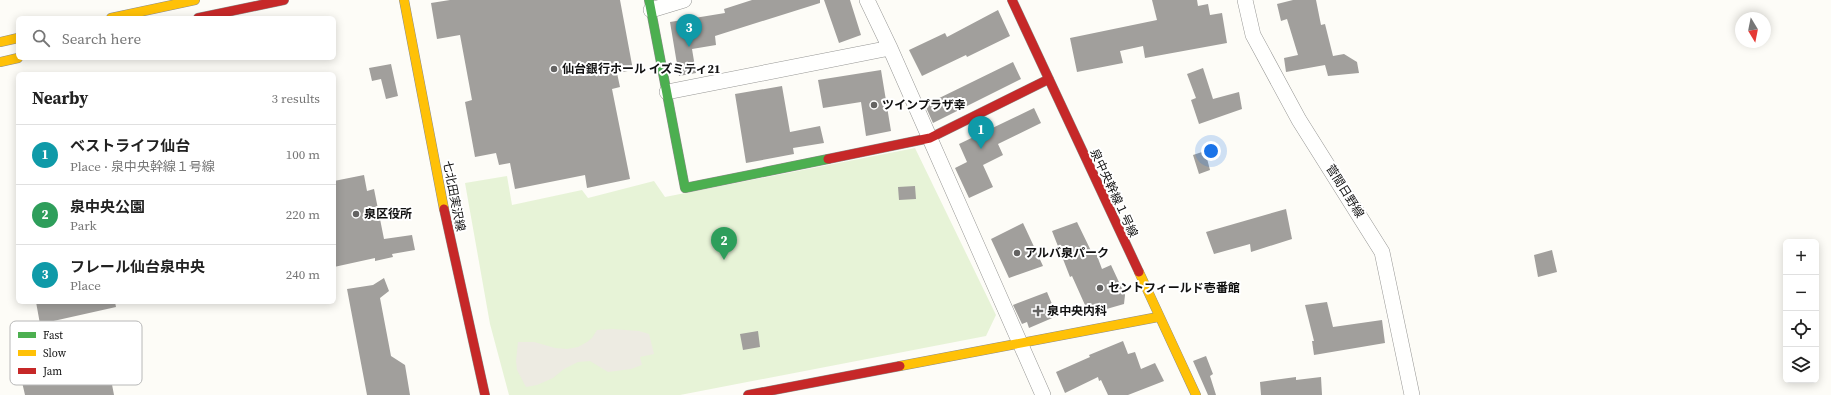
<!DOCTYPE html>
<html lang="en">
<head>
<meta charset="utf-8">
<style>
	:root { --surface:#fff; --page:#f6f6f6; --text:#222; --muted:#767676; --line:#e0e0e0; --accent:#ea580c }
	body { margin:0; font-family:"Source Serif 4","Noto Sans JP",serif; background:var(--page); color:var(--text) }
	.controls { position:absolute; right:12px; bottom:12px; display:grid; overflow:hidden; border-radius:6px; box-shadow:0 2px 10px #0003 }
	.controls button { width:36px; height:36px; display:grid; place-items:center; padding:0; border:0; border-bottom:1px solid var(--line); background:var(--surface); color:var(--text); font:20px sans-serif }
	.compass { position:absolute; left:1735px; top:12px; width:36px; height:36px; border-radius:50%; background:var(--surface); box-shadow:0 2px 10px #0003; rotate:170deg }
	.you { position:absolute; left:1211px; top:151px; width:14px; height:14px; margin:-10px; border:3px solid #fff; border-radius:50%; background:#1a73e8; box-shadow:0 0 0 6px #1a73e833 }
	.badge { display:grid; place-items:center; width:26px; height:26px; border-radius:50%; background:var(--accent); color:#fff; font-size:13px; font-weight:700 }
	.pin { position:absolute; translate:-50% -33px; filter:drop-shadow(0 1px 2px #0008) }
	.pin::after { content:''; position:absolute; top:21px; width:14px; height:12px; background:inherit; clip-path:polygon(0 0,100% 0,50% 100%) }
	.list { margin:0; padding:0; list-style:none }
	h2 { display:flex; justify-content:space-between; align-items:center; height:52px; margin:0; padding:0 16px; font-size:17px }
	h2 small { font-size:13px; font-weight:400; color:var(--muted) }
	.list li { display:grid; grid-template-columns:26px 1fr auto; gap:12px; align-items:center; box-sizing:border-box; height:60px; padding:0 16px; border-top:1px solid var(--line) }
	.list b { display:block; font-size:15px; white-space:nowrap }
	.list p { margin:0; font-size:13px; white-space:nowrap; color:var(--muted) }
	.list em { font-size:13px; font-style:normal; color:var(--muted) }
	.icon { flex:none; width:22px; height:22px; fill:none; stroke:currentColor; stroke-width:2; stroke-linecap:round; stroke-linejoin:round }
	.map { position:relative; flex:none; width:1831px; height:395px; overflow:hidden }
	.search { position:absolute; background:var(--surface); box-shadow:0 2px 10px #0003; left:16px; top:16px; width:320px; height:44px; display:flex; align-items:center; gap:10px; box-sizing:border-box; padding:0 14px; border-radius:6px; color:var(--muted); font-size:15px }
	.panel { position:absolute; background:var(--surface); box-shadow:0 2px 10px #0003; left:16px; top:72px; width:320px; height:232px; border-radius:6px }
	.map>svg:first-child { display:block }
	.green { fill:#e7f3d7 }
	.plaza { fill:#edebe2 }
	.building { fill:#a19f9c }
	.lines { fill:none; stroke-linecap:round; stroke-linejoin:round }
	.street-casing { stroke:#979795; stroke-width:16 }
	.fast-casing { stroke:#8e8d8b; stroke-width:10 }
	.slow-casing { stroke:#8e8d8b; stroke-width:10 }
	.jam-casing { stroke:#8e8d8b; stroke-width:10 }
	.street { stroke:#fffffe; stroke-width:15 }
	.fast { stroke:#4caf50; stroke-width:9 }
	.slow { stroke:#ffc107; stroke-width:9 }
	.jam { stroke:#c62828; stroke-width:9 }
	.poi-dot { fill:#646362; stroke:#fff; stroke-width:1.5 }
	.labels { text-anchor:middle; stroke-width:4; stroke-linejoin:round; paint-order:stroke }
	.poi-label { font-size:12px; font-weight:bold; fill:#111; stroke:#fff; text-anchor:start }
	.street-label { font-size:12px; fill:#111; stroke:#fff }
	.key { fill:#fff; stroke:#b8b8b8; stroke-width:1 }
	.key-label { font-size:11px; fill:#111 }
</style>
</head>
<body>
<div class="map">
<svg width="1831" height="395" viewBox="0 0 1831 395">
	<rect width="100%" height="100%" fill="#fdfcf7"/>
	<path class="green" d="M915,148L996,315L986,336L680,395H509L490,324L465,183L507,176L512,205L582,190L588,198L654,181L665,197Z"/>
	<path class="plaza" d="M612,329L639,331L649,334L654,354L640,357L642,365L631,369L608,372L590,361L578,362L564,369L553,378L537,385L526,387L517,370L516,361L518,342H534L555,348L567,349L578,347L587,342L592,338L597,330Z"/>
	<path class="building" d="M450,0H620L633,70L617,73L620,87L612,89L630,179L587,188L585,175L515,189L510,163L499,165L496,153L475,157L465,102L472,100L460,35L437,39L431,3Z
		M752,0H820V3L715,36L716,45L692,49L696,73L679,76L670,22L725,13L724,9Z
		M824,0H850L861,35L839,43Z
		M1152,0H1197L1198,6L1208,4L1210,15L1222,13L1227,43L1145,58L1143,46L1120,51L1123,63L1077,72L1070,38L1157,20Z
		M1293,0H1316L1321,25L1325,24L1333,56L1344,54L1357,62L1359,73L1328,76L1325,65L1286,72L1284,58L1298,55L1287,19L1281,21L1277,4Z
		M998,10L1010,36L967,57L966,55L922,76L909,50L945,33L947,37Z
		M1013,62L1021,79L933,123L925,105Z
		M391,64L398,96L386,99L381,79L372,81L369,68Z
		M1203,68L1213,99L1239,92L1242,109L1199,124L1191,100L1196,98L1187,74Z
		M881,70L891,131L866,136L861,102L823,108L818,80Z
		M782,86L790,132L820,126L824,143L793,148L794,154L746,163L735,94Z
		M1034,108L1041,123L998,144L1003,155L983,165L993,187L969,198L955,168L967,162L959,144Z
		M1205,151L1210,170L1199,174L1193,155Z
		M364,175L367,191L374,189L384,239L412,235L415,250L392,254L393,257L375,261V258L334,267V181Z
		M915,186L916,199L899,200L898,187Z
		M1286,209L1292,239L1251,252L1250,244L1214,254L1206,232Z
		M1077,222L1093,255L1096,253L1102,269L1111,265L1125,295L1124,304L1089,314L1072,276L1070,277L1052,231Z
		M1023,223L1043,266L1009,278L991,239Z
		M1552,250L1557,272L1538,277L1534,255Z
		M384,278L389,291L380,298L391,356L405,365L410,395H367L347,289L373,285Z
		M1047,292L1057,316L1029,328L1027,322L1022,324L1013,305Z
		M36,302H115L116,307L40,324Z
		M1327,302L1333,327L1382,320L1385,343L1314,355L1312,341H1314L1305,305Z
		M136,330L140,347L106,353L114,395H25L22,382L55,375L47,346Z
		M758,331L760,347L743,350L740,334Z
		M1123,341L1128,354L1135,352L1141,369L1155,363L1164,381L1128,395H1108L1101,380L1099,381L1098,377L1065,393L1056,372L1090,357L1089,355Z
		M1206,356L1213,374L1210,376L1216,395H1208L1193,361Z
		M1296,377V380L1321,377L1322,395H1261L1260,382Z"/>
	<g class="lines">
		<defs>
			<path id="street" d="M867,0L890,48L1043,395
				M1245,0L1253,35L1299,120L1382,252L1412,395
				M651,10L684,0
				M667,92L890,48"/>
			<path id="fast" d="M649,0L685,188L828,159"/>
			<path id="slow" d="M404,0L444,209
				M111,18L195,0
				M0,42L18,38
				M0,62L18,58
				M1139,272L1196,395
				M900,366L1158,317"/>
			<path id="jam" d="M1012,0L1139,272
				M198,18L284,0
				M828,159L930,138L1049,79
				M444,209L485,395
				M748,395L900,366"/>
		</defs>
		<use href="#street" class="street-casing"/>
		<use href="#fast" class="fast-casing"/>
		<use href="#slow" class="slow-casing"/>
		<use href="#jam" class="jam-casing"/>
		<use href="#street" class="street"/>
		<use href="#fast" class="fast"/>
		<use href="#slow" class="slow"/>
		<use href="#jam" class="jam"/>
	</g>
	<g class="poi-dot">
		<circle cx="554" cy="69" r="4"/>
		<circle cx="874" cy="105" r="4"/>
		<circle cx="356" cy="214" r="4"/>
		<circle cx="1017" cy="253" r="4"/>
		<circle cx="1100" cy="288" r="4"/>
		<path d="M1036 305h4v4h4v4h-4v4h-4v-4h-4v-4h4z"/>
	</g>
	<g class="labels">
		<g class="poi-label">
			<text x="562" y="73">仙台銀行ホール イズミティ21</text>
			<text x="882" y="109">ツインプラザ幸</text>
			<text x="364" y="218">泉区役所</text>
			<text x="1025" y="257">アルバ泉パーク</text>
			<text x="1108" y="292">セントフィールド壱番館</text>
			<text x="1047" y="315">泉中央内科</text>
		</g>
		<g class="street-label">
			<text transform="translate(1345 191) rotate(58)" y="4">菅間日野線</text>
			<text transform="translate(1114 193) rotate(65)" y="4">泉中央幹線１号線</text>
			<text transform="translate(454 196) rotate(79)" y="4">七北田実沢線</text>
		</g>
	</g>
	<rect x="10" y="321" width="132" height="64" rx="6" class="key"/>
	<rect x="18" y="332" width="18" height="6" fill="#4caf50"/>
	<rect x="18" y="350" width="18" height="6" fill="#ffc107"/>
	<rect x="18" y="368" width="18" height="6" fill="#c62828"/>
	<g class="key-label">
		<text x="43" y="339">Fast</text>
		<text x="43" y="357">Slow</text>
		<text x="43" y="375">Jam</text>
	</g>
</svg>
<div class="controls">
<button>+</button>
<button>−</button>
<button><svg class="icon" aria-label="locate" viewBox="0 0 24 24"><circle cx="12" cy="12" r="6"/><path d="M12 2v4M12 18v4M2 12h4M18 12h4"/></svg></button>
<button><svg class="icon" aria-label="layers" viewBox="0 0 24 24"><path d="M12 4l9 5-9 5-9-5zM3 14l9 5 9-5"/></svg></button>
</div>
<svg class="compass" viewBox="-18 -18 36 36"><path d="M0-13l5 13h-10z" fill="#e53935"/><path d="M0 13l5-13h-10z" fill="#767676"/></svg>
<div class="you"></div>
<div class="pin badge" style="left:981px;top:149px;background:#0f9aa8">1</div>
<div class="pin badge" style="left:724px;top:260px;background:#2e9e5b">2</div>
<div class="pin badge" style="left:689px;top:47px;background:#0f9aa8">3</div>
<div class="search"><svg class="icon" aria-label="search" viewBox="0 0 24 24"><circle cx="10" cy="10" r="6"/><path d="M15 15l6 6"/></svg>Search here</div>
<section class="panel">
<h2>Nearby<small>3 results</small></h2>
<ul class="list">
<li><span class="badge" style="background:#0f9aa8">1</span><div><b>ベストライフ仙台</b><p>Place · 泉中央幹線１号線</p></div><em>100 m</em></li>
<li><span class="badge" style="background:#2e9e5b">2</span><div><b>泉中央公園</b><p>Park</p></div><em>220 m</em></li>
<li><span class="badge" style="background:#0f9aa8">3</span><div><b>フレール仙台泉中央</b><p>Place</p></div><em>240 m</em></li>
</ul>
</section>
</div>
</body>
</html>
